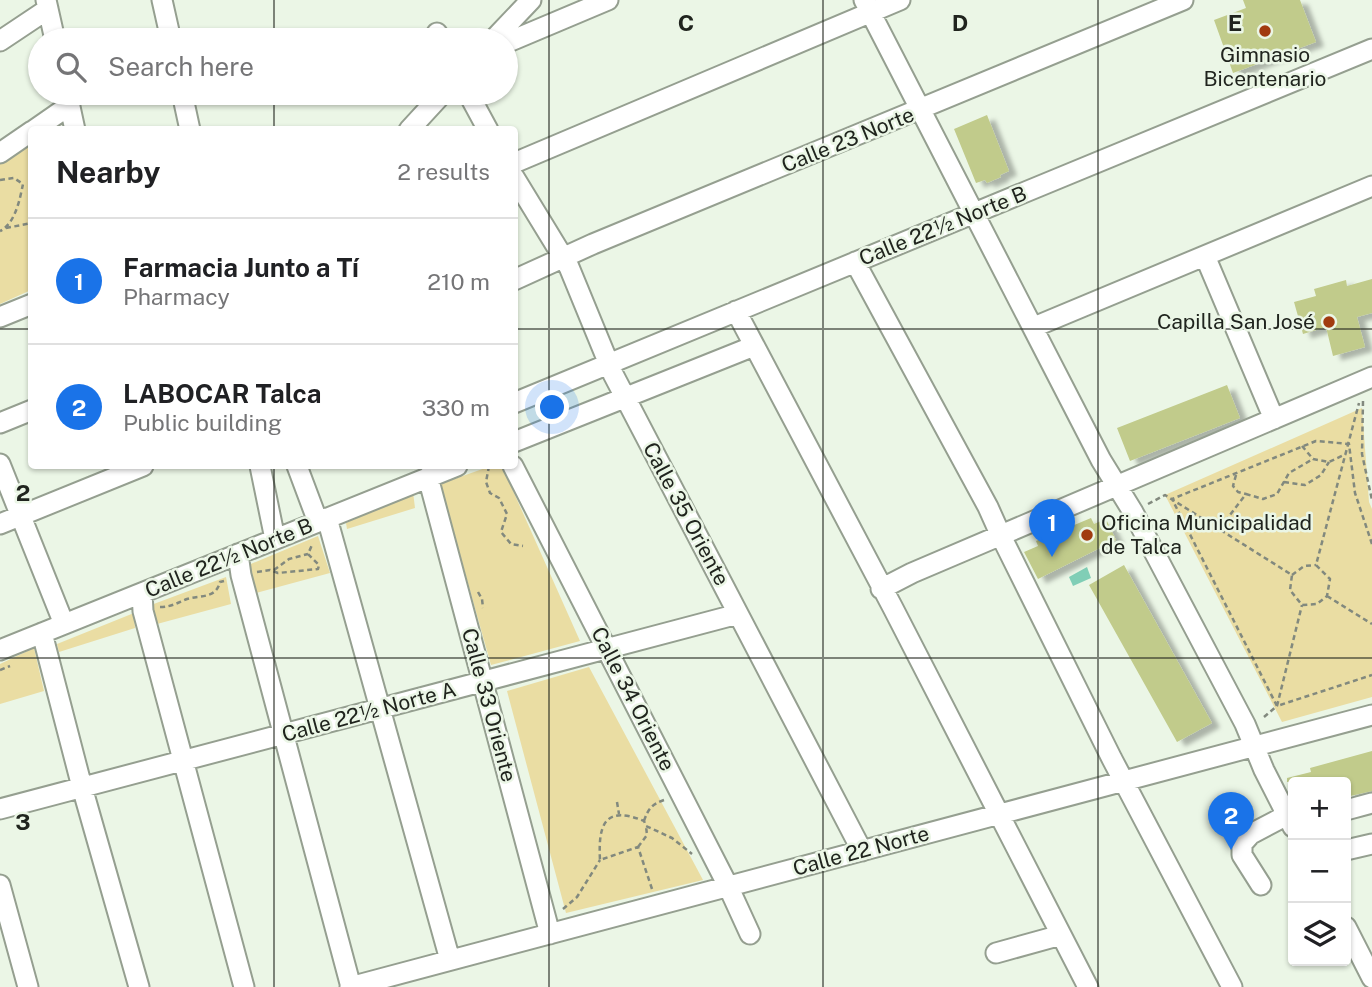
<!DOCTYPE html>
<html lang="en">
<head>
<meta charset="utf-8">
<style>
	:root { --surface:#fff; --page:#f2f2f2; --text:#202124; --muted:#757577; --line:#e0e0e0; --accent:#1a73e8 }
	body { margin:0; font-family:"Public Sans",sans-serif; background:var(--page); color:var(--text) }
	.controls { position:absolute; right:21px; bottom:21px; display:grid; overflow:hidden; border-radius:7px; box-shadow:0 2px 5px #0004 }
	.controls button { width:63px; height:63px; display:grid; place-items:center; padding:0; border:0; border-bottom:2px solid var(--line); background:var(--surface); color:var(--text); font:35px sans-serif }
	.you { position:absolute; left:553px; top:408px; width:24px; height:24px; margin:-18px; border:5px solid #fff; border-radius:50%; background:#1a73e8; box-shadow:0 0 0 10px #1a73e833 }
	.badge { display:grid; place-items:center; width:46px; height:46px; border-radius:50%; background:var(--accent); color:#fff; font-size:23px; font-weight:700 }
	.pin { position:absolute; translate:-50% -58px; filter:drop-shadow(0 2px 4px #0008) }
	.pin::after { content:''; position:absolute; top:37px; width:24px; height:21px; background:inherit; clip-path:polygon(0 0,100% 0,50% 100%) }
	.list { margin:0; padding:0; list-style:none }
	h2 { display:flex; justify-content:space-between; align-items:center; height:91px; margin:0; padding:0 28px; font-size:30px }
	h2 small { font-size:23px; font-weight:400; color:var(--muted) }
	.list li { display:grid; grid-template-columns:46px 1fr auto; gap:21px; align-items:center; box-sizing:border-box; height:126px; padding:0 28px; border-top:2px solid var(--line) }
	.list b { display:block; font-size:26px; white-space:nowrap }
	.list p { margin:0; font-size:23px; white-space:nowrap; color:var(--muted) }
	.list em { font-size:23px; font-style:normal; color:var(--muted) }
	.icon { flex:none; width:38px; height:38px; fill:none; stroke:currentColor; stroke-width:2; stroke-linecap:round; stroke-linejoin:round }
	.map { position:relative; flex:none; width:1372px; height:987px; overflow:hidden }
	.search { position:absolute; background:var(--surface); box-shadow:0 2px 5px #0004; left:28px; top:28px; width:490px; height:77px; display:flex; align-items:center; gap:18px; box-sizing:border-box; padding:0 24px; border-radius:38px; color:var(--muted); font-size:26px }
	.panel { position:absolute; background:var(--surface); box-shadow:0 2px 5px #0004; left:28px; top:126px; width:490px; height:343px; border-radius:7px }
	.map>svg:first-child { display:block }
	.green { fill:#eadda3 }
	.water { fill:#80ceb6 }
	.building { fill:#c1cb8b; filter:url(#shadow) }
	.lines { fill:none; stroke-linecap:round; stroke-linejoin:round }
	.minor-casing { stroke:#959f90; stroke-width:23 }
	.path { stroke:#82897e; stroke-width:2.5; stroke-dasharray:5 3.5; stroke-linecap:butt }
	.minor { stroke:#fff; stroke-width:19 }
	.grid { fill:none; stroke:#20241e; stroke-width:2; stroke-opacity:0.55 }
	.poi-dot { fill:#a13b10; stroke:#ebf6e6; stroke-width:2.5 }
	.labels { text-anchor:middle; stroke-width:5; stroke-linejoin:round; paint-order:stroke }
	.poi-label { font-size:21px; fill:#20241e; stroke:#ebf6e6 }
	.street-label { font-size:21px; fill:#20241e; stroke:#ebf6e6 }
	.grid-label { font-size:23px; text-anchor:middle; font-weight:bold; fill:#20241e; stroke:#ebf6e6; stroke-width:5; stroke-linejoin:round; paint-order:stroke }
</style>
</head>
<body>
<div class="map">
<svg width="1372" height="987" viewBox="0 0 1372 987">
	<defs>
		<filter id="shadow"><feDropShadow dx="8" dy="4.5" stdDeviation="2" flood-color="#0004"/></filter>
	</defs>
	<rect width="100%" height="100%" fill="#ebf6e6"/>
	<path class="green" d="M31,142V290L0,304V163Z
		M1362,408L1369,502L1372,509V697L1282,722L1165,495Z
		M491,466H502L580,641L491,665L440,484Z
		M413,492L415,508L347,529L346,523Z
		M318,536L330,573L256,593L246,566Z
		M226,577L231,604L157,624L151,605Z
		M134,613L135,628L59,652L57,644Z
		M34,648L44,691L0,704V664Z
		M589,667L703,880L566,913L507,691Z"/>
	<path class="water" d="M1087,567L1091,578L1073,586L1069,577Z"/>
	<path class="building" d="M1243,0H1300L1316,42L1233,73L1214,20L1246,8Z
		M987,115L1009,171L1000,175L1001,177L987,183L985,180L976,183L954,129Z
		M1372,279V313L1357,317L1365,347L1333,356L1326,327L1303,334L1294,302L1316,296L1314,289L1346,280L1347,286Z
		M1227,385L1240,418L1130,461L1117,428Z
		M1091,518L1094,524L1106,519L1116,540L1038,579L1024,552L1038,546L1036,541Z
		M1124,565L1212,723L1177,742L1089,585Z
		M1372,751V791L1346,797V782H1287V778L1311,772L1310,768Z"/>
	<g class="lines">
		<defs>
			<path id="minor" d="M46,0L55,40
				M162,0L171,40
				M864,0L1101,460L1133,512L1245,724L1264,770L1293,827
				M437,33L441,40
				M493,40L531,0
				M0,41L48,9
				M506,43L608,0
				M67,93L75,130
				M182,93L190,130
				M468,93L488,130
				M34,130L70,105
				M409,130L443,93
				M0,153L32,131
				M514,163L900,0
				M514,177L569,267L613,374L862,851
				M1205,256L1274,419
				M855,262L988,507L1001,536L1112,759L1232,987
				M514,280L593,244L1183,0
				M736,311L893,608L1088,987
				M0,317L32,304
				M1034,327L1372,186
				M514,403L1372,49
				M0,423L32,410
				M514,442L754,346
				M0,464L64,624
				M260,466L275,539
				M297,466L318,522
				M513,466L728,886L750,934
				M428,477L550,934
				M327,518L450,960
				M0,524L143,466
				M238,554L241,575L351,987
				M881,589L912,573L1372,377
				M142,593L143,611L244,987
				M42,633L82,787L139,987
				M0,650L457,466
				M0,809L738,614
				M1346,810L1372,803
				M1346,850L1372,844
				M0,885L28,987
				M1261,885L1242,855V844L1251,834L1287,815
				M1346,927L1372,978
				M996,953L1061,935
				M350,987L1372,715"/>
		</defs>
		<use href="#minor" class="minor-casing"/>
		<path class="path" d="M0,180L14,178L23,184C20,199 15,224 0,231
			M6,228L32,223
			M1363,401L1362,454L1372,500
			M1302,446L1313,459L1329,462L1346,454
			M489,466L486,482L490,493L499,498L507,514L501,532L511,544L523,546
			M1236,475L1233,486L1238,492L1246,494
			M1284,482L1305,485L1321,475L1329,462
			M1148,504L1165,495L1292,575L1290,590L1302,605L1317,604L1327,596L1330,579L1316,565L1359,403
			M1220,528L1246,494L1263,499L1277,494L1289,473L1313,459
			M1372,544L1355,493L1349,444L1316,441L1172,499L1277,706L1372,675
			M274,570L289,559L308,554
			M257,572L270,570L278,573L318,569L319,565L308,554L312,545
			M1292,575L1304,566L1316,565
			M478,592L482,599L483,608
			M1327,596L1372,624
			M160,607C171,607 177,603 187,599C200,595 216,599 220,582L224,581
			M0,670L10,666
			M1264,717L1277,706L1302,605
			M617,802L619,814
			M644,821C648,809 652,804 664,800
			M638,847L647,835L646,826
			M652,889L638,847L600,860C598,824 605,805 644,821L646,826L672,838L692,854
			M563,909L577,897L600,860"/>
		<use href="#minor" class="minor"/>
	</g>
	<path class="grid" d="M274,0V40M549,0V987M823,0V987M1098,0V987M274,93V130M0,329H32M514,329H1372M274,466V987M0,658H1372"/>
	<g class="poi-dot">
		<circle cx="1265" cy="31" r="7"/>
		<circle cx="1329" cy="322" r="7"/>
		<circle cx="1087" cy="535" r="7"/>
	</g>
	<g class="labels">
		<g class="poi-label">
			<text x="1265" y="62">Gimnasio<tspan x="1265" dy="24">Bicentenario</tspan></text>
			<text x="1315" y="329" text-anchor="end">Capilla San José</text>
			<text x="1101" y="530" text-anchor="start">Oficina Municipalidad<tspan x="1101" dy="24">de Talca</tspan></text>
		</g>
		<g class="street-label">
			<text transform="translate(848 140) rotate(-22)" y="7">Calle 23 Norte</text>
			<text transform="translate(943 226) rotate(-22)" y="7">Calle 22½ Norte B</text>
			<text transform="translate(686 514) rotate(62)" y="7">Calle 35 Oriente</text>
			<text transform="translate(229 558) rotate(-22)" y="7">Calle 22½ Norte B</text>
			<text transform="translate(633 699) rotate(63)" y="7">Calle 34 Oriente</text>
			<text transform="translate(489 705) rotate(75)" y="7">Calle 33 Oriente</text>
			<text transform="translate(369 712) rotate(-15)" y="7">Calle 22½ Norte A</text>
			<text transform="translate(861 851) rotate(-15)" y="7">Calle 22 Norte</text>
		</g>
	</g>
	<g class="grid-label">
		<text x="686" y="31">C</text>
		<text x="960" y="31">D</text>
		<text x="1235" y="31">E</text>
		<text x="23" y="501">2</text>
		<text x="23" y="830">3</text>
	</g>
</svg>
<div class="controls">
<button>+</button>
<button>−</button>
<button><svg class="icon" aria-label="layers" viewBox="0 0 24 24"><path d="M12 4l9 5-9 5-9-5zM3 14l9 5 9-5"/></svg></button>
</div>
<div class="you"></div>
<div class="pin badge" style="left:1052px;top:557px">1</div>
<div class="pin badge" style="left:1231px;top:850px">2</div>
<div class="search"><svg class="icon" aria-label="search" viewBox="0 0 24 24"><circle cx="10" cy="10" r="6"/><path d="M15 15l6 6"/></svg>Search here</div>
<section class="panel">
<h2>Nearby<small>2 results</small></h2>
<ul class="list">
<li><span class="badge">1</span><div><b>Farmacia Junto a Tí</b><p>Pharmacy</p></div><em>210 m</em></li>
<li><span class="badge">2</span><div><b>LABOCAR Talca</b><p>Public building</p></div><em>330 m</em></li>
</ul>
</section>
</div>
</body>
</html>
